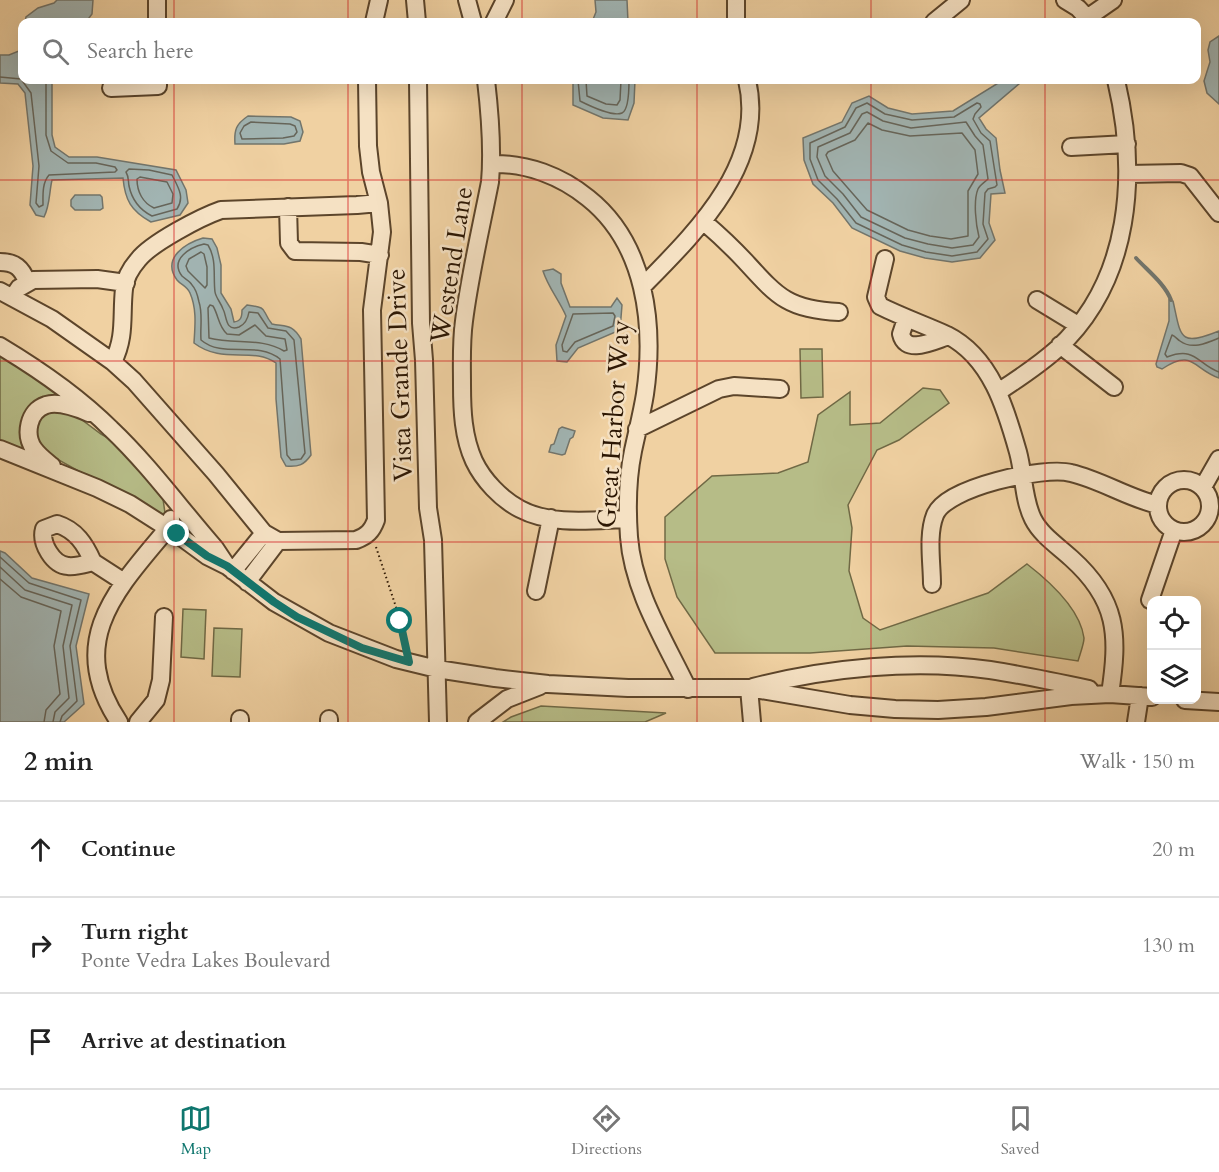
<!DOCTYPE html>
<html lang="en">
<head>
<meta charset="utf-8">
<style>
	:root { --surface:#fff; --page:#f6f6f6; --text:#222; --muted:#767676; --line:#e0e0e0; --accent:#0f766e }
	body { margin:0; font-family:Cardo,serif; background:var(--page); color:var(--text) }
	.controls { position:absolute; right:18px; bottom:18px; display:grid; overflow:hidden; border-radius:12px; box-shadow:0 6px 24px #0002 }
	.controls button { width:54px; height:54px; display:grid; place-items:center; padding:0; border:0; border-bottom:2px solid var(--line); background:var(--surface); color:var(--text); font:30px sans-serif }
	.stop { position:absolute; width:18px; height:18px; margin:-14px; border:4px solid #0f766e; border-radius:50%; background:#fff }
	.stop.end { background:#0f766e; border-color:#fff; box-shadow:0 2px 6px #0008 }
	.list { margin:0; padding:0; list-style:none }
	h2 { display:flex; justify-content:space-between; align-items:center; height:78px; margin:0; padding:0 24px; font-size:26px }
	h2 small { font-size:20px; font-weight:400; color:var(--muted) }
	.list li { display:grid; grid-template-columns:39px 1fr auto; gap:18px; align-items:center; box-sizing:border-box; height:96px; padding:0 24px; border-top:2px solid var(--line) }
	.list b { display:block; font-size:22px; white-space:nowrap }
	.list p { margin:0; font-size:20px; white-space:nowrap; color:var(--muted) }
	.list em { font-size:20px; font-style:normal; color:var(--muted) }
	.icon { flex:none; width:33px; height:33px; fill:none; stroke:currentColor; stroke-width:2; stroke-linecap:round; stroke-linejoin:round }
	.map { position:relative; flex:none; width:1219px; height:722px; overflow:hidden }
	.search { position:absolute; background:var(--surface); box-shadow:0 6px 24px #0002; left:18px; right:18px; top:18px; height:66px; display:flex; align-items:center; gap:15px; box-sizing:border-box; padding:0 21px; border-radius:12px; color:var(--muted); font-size:22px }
	.sheet { height:366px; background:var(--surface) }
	nav { display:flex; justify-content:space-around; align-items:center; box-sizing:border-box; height:84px; border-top:2px solid var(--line); background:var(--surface); font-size:16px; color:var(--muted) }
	nav a { display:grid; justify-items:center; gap:3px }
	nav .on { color:var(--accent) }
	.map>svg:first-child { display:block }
	.green { fill:#b6bc87; stroke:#706945; stroke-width:1.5 }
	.water { fill:#a1b4b2; stroke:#72756c; stroke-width:1.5 }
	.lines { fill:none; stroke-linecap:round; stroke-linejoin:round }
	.shore { stroke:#66655a; stroke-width:1.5 }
	.stream { stroke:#72756c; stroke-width:4 }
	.minor-casing { stroke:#5c452b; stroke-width:20 }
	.path { stroke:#2b1603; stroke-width:2; stroke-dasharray:1.5 3; stroke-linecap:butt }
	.minor { stroke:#f5e1c3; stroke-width:16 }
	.route { stroke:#0f766e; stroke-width:8 }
	.grid { fill:none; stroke:#d62828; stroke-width:1.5; stroke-opacity:0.55 }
	.labels { text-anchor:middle; stroke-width:5; stroke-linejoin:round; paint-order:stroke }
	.street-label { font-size:26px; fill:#2b1603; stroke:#f5e1c3 }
</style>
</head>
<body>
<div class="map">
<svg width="1219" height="722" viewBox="0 0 1219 722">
	<rect width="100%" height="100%" fill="#f0d1a2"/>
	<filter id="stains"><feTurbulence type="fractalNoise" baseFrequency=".00333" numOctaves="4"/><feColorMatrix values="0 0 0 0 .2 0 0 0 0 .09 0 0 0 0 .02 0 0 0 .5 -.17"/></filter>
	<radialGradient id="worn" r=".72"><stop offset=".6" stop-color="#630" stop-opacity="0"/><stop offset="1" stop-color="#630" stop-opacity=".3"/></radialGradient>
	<path class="green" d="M800,349H822L823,397L801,398Z
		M0,352L67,396L37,402L30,453L0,444Z
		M923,388L940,390L949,403L899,440L877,450L848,505L852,528L849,571L863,618L880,630L988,593L1027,564C1049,581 1080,608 1084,638C1084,644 1080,654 1078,661L994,648L907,646L810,653H715L677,597L665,559V517L712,476L778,473L808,462L818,415L850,392V425L880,423Z
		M54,410L74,414L101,434L120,445L163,499L166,520L48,454L36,440C37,425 38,415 54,410Z
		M183,609L206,610L204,659L181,657Z
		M214,628L242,629L240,677L212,676Z
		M541,706L666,713L645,722H503L511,717Z"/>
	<path class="water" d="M57,0H93L92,14L86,22H25L26,17L38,8L54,3Z
		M595,0H627L628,22H592L596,12Z
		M22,36V80H52V135L55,147L69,157H97L176,170L186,190L188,203L180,215L151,222C131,211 125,200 123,178L52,180C49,193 50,205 44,217L36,215L30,205L33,166L25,93L18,84L0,83V55H9L19,51Z
		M1219,36V104L1207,93L1204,81L1210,62L1208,50L1210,42Z
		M573,80H635L634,103L628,120L603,118L573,105Z
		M1003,80H1019L1020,83L979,118L986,129L996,138L1000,170L1005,193L991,194L989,223L995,240L980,258L952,262L925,258L900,251L852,228L833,203L813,184L804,160L803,138L842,122L852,103L869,96L888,108L912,114L953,111Z
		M248,116L291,117L300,121L303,132L300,141L284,144H235C234,130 236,124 248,116Z
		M75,195H100L102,197L103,208L100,210H75L71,206V200Z
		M203,238L212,239L217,248L221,265V293L231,309L234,322C241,321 242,317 242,310L247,305C270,308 260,309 272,324C287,327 292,324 301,339L311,455C304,465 299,467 286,466L281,457L276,399V363C252,346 223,365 194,343C195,326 197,309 190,293C187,286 181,285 177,280C161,258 186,243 203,238Z
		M553,269L561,274V283L570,307H611L617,298L622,305L620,330L578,348L567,362L557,361L556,345L566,316C559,300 548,287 543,271Z
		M1169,300L1173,301C1181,336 1178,348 1219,331V378C1193,369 1193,348 1162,369L1157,367L1156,364L1169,321Z
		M562,427L575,431L573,437L570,439L565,454L562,455L549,452L551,445L554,444L559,429Z
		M0,551L5,553L32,578L89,594L76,646L84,704L64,722H0Z"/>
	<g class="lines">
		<path class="shore" d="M0,77L21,79L31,93L39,166L36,203L39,207L43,205C43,195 42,183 49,175L115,172L117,170L115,167L96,163H68L51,151L46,135V80
			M578,80L580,101C588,105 613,117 622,113C629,110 629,86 629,80
			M586,80L587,96L606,104L617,105L620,100L621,80
			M867,103L885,114L912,120L954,117L977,103L980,104L981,107L975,114L973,119L981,133L990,141L997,185L995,187L988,189L985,193L983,224L988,239L977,252L952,256L926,252L902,245L856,223L837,199L818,180L810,159V143L845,127L856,108Z
			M867,112L883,121L911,128L966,122L975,136L983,145L988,179C985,182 980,185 978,189C973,201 976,225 979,237L973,245L952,248L928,244L905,238L861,217L843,194L825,176L817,157L818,147L850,133L862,114Z
			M251,122L290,124L295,126L297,132L294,136L283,138L242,139L240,133L244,126Z
			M868,123L882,130L910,136L962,133L975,150L978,174L968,191V236L951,239L930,236L908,230L867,210L833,171L826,155L828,152L855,140Z
			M129,169L149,170L172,175C178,187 185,197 177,209L152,216C140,210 132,200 129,186C128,180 129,177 126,172Z
			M140,177L167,182L173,194L172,203L154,208C143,203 137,192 137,179Z
			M204,244L208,245C217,260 213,276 215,292C216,298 221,303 223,309C227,316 225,332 239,327C246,324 248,318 249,312L258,313L268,328L286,331L294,340L305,453L301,459L291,460L287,455L280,359C257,340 223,359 201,340C200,328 203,314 199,302C198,297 196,289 192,285C190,281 185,279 182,276C169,259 191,247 204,244Z
			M201,252L204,254L207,267V285L205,288L188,271L186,266L189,259Z
			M210,305L213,306C219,316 218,326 227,334L239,335L255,325L266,336L285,339L287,350L284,351C261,337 235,345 209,338L208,308Z
			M613,313L615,316L613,326L575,342L567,352L563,351L562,345L573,314Z
			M1219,338C1207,343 1192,350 1180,341C1177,339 1175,336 1172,335L1165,354L1167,357C1196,346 1197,364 1219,372
			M0,557L29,583L81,600L70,646L77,701L62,716L60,722
			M0,567L25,590L72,605L63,646L69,698L55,712L53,722
			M0,579L21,597L61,611L54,646L60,694L46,710L44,722"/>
		<path class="stream" d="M1136,258C1148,271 1165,284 1171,300"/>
		<defs>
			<path id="minor" d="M157,0V22
				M415,0L417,22
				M467,0L473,22
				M1065,0L1078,8L1091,22
				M1087,18L1113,0
				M374,22L379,0
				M494,22L505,0
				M736,22V0
				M934,22L961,0
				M418,80L421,323L424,360L428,508L433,540L438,722
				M486,80C490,114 493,148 490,182C481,228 470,274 464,321C461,342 462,364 462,385C462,410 463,437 474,461C483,480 501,499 520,509C552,526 593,520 628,519
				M111,88L158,86V80
				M1071,147L1127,144
				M492,164C527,163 561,176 588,198C646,244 655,325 645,394C642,413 637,432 633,451C627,480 627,509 629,537C633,591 665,641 688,689
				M1128,174L1181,173L1190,176L1219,213
				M288,207L289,243L295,251L361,252L380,255
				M704,222C718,234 732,247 745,261C777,296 788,310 839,312
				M885,259L876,297L880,306C902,317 925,325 947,335C991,357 1006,409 1018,452C1024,474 1023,499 1033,519C1041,535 1058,546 1071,558C1118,600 1119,635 1110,694
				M0,262C15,262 22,268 27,282
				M642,287C695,233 767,164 747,80
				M0,291L52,319L113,362L134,381L216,474L264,533L278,541L356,540C367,536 372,531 376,520L372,310L382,232L379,203L371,172L368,146L367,80
				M13,297L19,288L33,280L97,279L126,283
				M1037,300L1078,325
				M906,319L901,334C906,356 935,340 949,336
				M1060,345L1114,387
				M0,346C40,370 78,396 111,429C149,465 180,508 215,548L227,566
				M113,362C126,336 121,316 124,289C125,279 131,268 138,260C151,243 201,217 221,210L357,205L379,203
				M998,392C1018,379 1039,365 1057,349C1132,280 1138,173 1116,80
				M637,429L719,389L734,386L780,389
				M0,449L97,488L130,504L177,534L207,556L227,566L274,602L329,633L396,659L437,669L495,678L548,684L628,688H749L850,705L895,709L938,710L986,707L1071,696L1110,694L1152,697
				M52,466C46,461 39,456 34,449C24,435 28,411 46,405C59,401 77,408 89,413
				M1158 506a26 26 0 1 1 52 0a26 26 0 1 1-52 0Z
				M1203,487L1219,459
				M93,562C85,544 76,530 57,524L44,529C40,543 53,565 68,566C76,567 85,564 93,562L124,582
				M233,571L264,533
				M247,582L278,541
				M932,584C932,563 927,535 935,515C946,487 1044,466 1071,473C1101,480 1128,498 1158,505
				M536,591L551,518
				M1150,600L1174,530
				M753,687C827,668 914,659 990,670C1023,675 1056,682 1089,689
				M749,688L752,722
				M1185,700L1219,702
				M240,719V722
				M329,719V722
				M119,722C65,641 117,589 168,528L171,519
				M138,722L156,700L161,680L164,617
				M477,722L507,699L540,686
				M1136,722L1140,696"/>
		</defs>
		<use href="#minor" class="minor-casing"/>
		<path class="path" d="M376,547L396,607L405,645"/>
		<use href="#minor" class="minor"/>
	</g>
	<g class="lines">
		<path class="route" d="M177,534L207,556L227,566L274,602L297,617L362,648L409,662L400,621"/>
	</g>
	<path class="grid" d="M174,0V22M348,0V22M522,0V22M697,0V22M871,0V22M1045,0V22M174,80V722M348,80V722M522,80V722M697,80V722M871,80V722M1045,80V722M0,180H1219M0,361H1219M0,542H1219"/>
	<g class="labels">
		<g class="street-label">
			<text transform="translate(451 265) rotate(-81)" y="9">Westend Lane</text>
			<text transform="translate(399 375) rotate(-92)" y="9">Vista Grande Drive</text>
			<text transform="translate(613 424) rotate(-86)" y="9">Great Harbor Way</text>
		</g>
	</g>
	<rect width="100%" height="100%" filter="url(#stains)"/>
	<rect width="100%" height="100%" fill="url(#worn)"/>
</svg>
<div class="controls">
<button><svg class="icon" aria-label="locate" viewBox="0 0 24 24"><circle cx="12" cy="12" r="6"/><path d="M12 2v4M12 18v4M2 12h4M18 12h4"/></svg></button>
<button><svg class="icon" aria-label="layers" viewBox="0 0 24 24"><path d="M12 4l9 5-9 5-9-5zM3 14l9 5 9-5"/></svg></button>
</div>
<div class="stop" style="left:400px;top:621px"></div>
<div class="stop end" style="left:177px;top:534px"></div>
<div class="search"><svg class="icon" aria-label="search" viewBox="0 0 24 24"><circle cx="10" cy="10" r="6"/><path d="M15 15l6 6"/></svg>Search here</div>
</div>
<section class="sheet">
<h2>2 min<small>Walk · 150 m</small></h2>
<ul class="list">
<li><svg class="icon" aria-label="ahead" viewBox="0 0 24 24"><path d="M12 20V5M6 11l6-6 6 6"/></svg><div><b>Continue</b></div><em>20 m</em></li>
<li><svg class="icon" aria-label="right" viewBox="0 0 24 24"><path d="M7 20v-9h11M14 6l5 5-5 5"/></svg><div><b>Turn right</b><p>Ponte Vedra Lakes Boulevard</p></div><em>130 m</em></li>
<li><svg class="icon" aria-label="arrive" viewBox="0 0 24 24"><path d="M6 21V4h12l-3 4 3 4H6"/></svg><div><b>Arrive at destination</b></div></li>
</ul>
</section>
<nav>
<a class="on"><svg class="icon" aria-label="map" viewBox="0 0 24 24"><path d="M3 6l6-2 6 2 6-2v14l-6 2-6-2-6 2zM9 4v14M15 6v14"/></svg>Map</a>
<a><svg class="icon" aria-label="directions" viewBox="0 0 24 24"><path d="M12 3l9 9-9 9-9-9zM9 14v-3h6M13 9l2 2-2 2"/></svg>Directions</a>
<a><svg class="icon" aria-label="saved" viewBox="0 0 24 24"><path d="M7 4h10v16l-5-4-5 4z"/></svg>Saved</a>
</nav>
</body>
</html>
